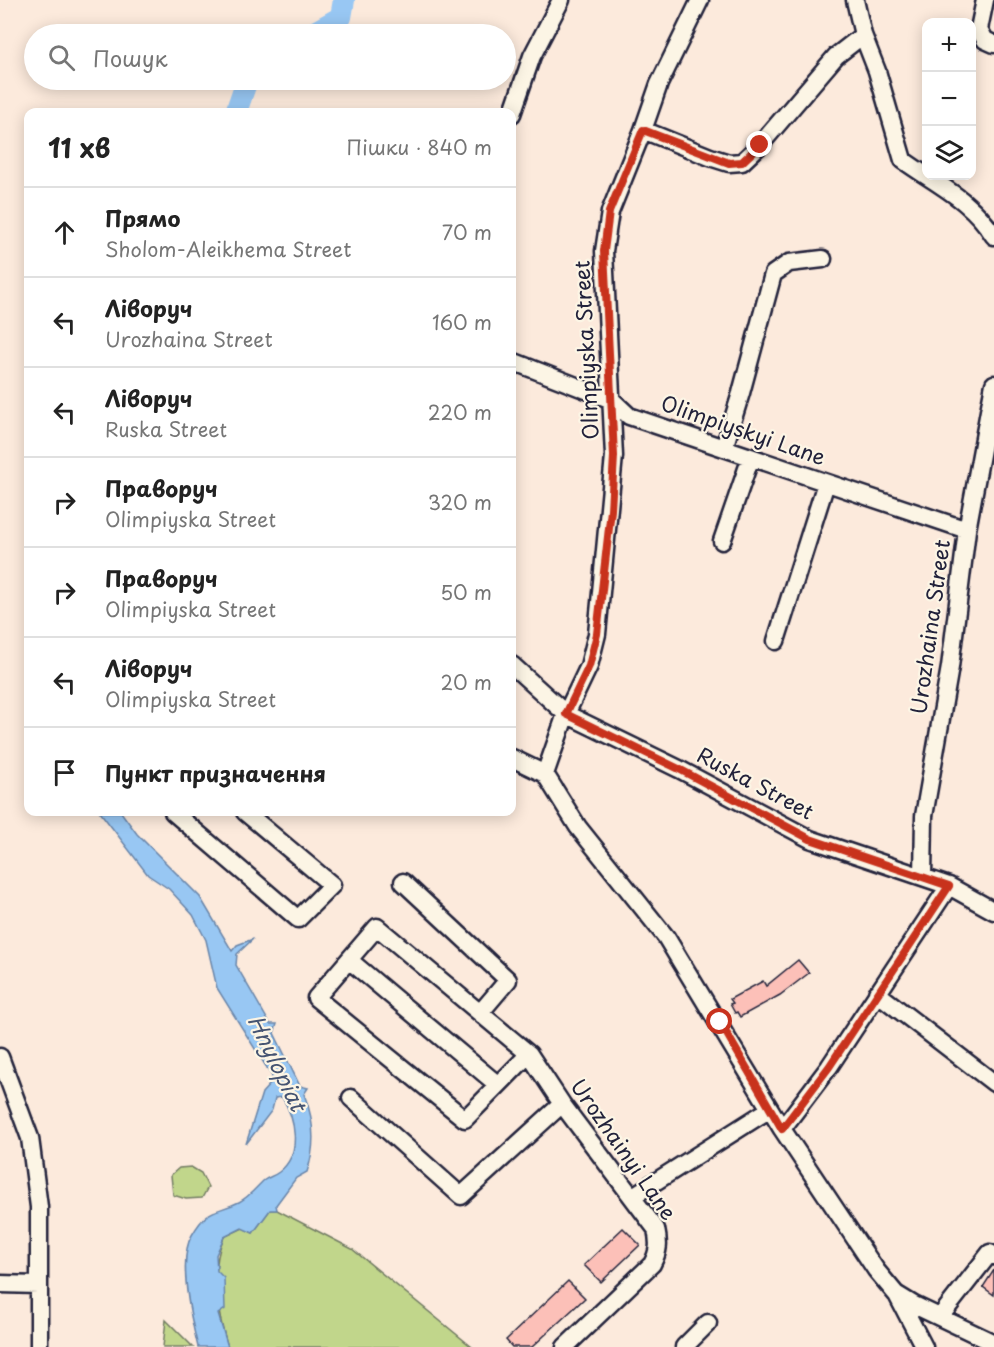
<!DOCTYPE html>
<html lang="uk">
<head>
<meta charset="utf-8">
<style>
	:root { --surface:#fff; --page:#f6f6f6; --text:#222; --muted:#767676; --line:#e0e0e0 }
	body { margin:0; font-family:"Playpen Sans",sans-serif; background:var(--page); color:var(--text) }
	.controls { position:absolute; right:18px; top:18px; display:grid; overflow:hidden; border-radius:12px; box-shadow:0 3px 15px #0003 }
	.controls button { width:54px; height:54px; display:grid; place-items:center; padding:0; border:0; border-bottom:2px solid var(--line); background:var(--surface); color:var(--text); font:30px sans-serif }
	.stop { position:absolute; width:18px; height:18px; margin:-14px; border:4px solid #c8321e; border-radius:50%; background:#fff }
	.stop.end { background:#c8321e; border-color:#fff; box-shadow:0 2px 6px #0008 }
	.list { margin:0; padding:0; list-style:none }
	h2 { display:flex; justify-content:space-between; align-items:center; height:78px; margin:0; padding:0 24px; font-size:26px }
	h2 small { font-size:20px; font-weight:400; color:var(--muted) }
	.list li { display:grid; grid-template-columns:39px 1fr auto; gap:18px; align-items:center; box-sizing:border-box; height:90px; padding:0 24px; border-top:2px solid var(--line) }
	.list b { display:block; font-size:22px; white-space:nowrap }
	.list p { margin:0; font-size:20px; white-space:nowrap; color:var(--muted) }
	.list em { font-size:20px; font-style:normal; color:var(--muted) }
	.icon { flex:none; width:33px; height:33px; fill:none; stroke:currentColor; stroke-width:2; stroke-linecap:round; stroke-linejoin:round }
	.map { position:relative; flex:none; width:994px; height:1347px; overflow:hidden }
	.search { position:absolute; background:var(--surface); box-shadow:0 3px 15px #0003; left:24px; top:24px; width:492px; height:66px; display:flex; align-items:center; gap:15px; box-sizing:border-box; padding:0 21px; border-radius:33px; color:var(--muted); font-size:22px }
	.panel { position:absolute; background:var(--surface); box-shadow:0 3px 15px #0003; left:24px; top:108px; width:492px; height:708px; border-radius:12px }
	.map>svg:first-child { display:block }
	.green { fill:#c1d68b; stroke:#727c63; stroke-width:1.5 }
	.water { fill:#98c7f3; stroke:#6985a9; stroke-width:1.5 }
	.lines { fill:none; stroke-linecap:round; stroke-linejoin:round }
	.river { stroke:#98c7f3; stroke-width:22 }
	.building { fill:#fcc0b8; stroke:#22223b; stroke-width:1.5 }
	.minor-casing { stroke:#22223b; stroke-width:21 }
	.minor { stroke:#fcf5e5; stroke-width:16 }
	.route { stroke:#c8321e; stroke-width:8 }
	.labels { text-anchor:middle; stroke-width:4.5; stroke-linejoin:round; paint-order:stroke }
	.street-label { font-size:21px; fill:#22223b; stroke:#fcf5e5 }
	.water-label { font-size:22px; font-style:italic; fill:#455472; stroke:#fcf5e5 }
</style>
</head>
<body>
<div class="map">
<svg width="994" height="1347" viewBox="0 0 994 1347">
	<rect width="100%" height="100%" fill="#fceadc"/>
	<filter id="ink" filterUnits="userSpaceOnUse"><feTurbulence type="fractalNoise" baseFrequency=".0167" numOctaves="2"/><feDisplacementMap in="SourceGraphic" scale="12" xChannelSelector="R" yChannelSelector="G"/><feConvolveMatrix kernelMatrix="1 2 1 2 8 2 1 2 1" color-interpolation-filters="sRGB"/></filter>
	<g filter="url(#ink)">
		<path class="green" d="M191,1167L201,1173L208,1187L202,1198L186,1199L173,1195L171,1175L179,1168Z
			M270,1210H277L352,1249L472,1347H228C217,1312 209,1271 224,1237L243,1228L253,1233Z
			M166,1320L193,1347H163Z"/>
		<path class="water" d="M100,812H121L137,834L200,897L232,951L237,945L253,939L237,954L236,965L270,1024H277L274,1033L300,1086L308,1088L304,1094C314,1119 316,1146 307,1172L296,1178L276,1205L277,1210H270L253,1233L242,1228L224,1237L216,1255L217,1271L224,1278L225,1309L218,1314L228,1347H198C191,1319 177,1260 192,1235C209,1206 215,1214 239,1202C248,1198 256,1188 263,1181C268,1177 274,1176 279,1172C303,1154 295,1118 282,1097L275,1098L272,1110L246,1144L262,1093L271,1083L272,1076L217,988L206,940L193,915L169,889L148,875Z"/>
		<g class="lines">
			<path class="river" d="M311,34L341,17L344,0
				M236,112L247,80"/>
		</g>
		<path class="building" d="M798,960L809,973L780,995L740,1017L737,1012L735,1013L730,1004L733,1003L730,999L763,981L766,986Z
			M623,1228L640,1245L601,1282L584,1265Z
			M994,1270V1295L983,1287Z
			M568,1281L585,1298L532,1347H512L506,1340Z"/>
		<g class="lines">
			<defs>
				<path id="minor" d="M985,0L979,29L985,40L994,44
					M863,35L877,71L903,160C936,184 971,199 994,236
					M512,114L532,56L561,0
					M643,130L659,84L700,0
					M512,361L612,400L629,416L967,530
					M724,448L741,393L773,274L789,263L823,259
					M722,541L751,457
					M776,641L826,483
					M512,665L566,714L679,769L810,839L949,886L994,911
					M512,758L545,774L578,827L666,937L782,1129L876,1270L896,1294L914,1305L994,1343
					M545,774L566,714L589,666L597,634L614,456L604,251L610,212L643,130L710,157L729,163L742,162L760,145L836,56L863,35L855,0
					M173,812L298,919L332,885L245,812
					M923,877L924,816L950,667L967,530L994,384
					M403,882L508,980L480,1013
					M349,960L498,1085
					M877,993L994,1083
					M529,1054L465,1119L316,998L377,927L529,1054L562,1104L656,1229C659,1243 659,1251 652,1264L565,1347
					M0,1057L30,1138L39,1207V1347
					M351,1098L461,1196L562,1104
					M782,1129L829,1067L949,886
					M633,1196L770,1109
					M0,1284L38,1285
					M897,1295L924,1347
					M940,1317L990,1253L994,1256
					M684,1347L708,1323"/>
			</defs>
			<use href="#minor" class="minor-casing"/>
			<use href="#minor" class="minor"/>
		</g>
	</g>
	<g class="lines" filter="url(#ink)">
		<path class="route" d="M720,1022L782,1129L829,1067L949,886L810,839L679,769L566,714L589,666L597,634L611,510L614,456L604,251L609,212L643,130L729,163L742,162L760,145"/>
	</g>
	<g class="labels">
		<g class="street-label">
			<text transform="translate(587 350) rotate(-93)" y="7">Olimpiyska Street</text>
			<text transform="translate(743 431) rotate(19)" y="7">Olimpiyskyi Lane</text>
			<text transform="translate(931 627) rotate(-82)" y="7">Urozhaina Street</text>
			<text transform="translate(755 784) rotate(28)" y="7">Ruska Street</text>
			<text transform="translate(623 1150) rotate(55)" y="7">Urozhainyi Lane</text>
		</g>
		<g class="water-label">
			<text transform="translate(277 1063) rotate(64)" y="8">Hnylopiat</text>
		</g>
	</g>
</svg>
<div class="controls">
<button>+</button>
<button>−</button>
<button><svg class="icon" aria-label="layers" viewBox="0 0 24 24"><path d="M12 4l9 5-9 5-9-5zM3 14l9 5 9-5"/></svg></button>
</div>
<div class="stop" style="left:720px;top:1022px"></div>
<div class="stop end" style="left:760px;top:145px"></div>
<div class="search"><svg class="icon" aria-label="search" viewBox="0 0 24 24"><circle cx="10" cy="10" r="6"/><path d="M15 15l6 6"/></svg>Пошук</div>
<section class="panel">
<h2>11 хв<small>Пішки · 840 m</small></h2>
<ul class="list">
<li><svg class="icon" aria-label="ahead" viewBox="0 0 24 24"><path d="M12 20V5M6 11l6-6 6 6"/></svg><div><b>Прямо</b><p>Sholom-Aleikhema Street</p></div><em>70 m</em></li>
<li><svg class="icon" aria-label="left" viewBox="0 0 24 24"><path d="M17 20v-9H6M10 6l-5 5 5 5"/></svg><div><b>Ліворуч</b><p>Urozhaina Street</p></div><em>160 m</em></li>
<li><svg class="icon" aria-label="left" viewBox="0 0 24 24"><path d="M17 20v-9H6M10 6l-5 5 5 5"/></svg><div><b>Ліворуч</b><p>Ruska Street</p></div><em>220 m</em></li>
<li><svg class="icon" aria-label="right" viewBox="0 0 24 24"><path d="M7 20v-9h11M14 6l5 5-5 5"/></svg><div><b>Праворуч</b><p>Olimpiyska Street</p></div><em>320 m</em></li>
<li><svg class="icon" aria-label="right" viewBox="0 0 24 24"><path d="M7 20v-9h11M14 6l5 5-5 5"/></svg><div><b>Праворуч</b><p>Olimpiyska Street</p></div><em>50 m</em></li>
<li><svg class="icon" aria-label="left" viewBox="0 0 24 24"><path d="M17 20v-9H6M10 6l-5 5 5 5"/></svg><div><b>Ліворуч</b><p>Olimpiyska Street</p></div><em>20 m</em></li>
<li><svg class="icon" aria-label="arrive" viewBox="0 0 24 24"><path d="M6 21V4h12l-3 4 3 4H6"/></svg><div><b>Пункт призначення</b></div></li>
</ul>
</section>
</div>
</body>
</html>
